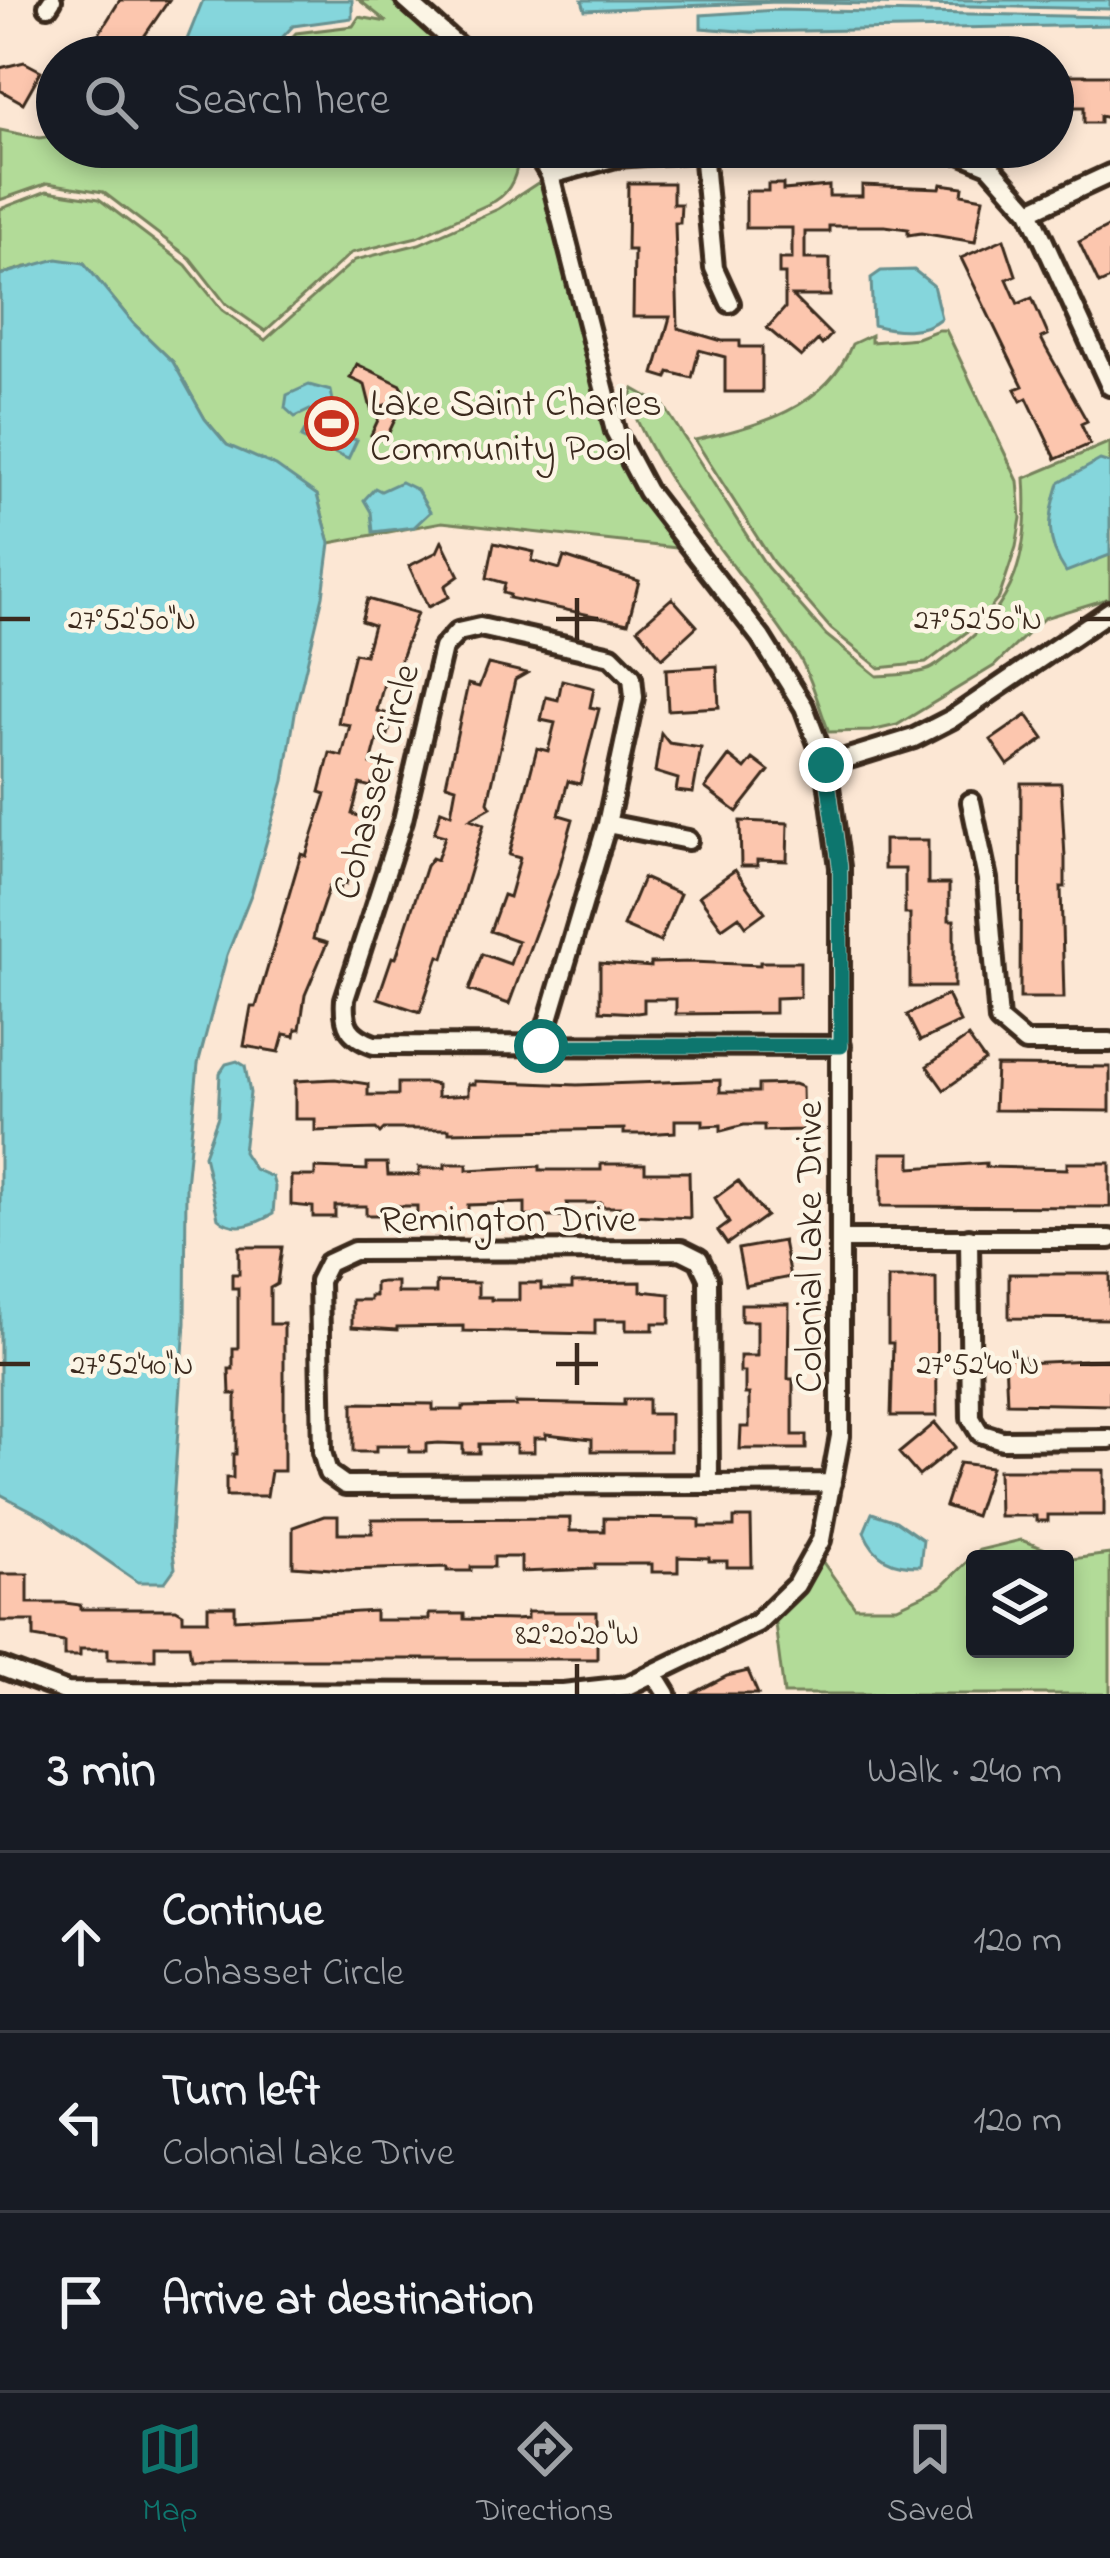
<!DOCTYPE html>
<html lang="en">
<head>
<meta charset="utf-8">
<style>
	:root { --surface:#171b24; --page:#242831; --text:#f1f3f6; --muted:#9ea1a6; --line:#363941; --accent:#0f766e }
	body { margin:0; font-family:"Indie Flower",sans-serif; background:var(--page); color:var(--text) }
	.controls { position:absolute; right:36px; bottom:36px; display:grid; overflow:hidden; border-radius:12px; box-shadow:0 6px 18px #0003 }
	.controls button { width:108px; height:108px; display:grid; place-items:center; padding:0; border:0; border-bottom:3px solid var(--line); background:var(--surface); color:var(--text); font:60px sans-serif }
	.stop { position:absolute; width:36px; height:36px; margin:-27px; border:9px solid #0f766e; border-radius:50%; background:#fff }
	.stop.end { background:#0f766e; border-color:#fff; box-shadow:0 3px 12px #0008 }
	.list { margin:0; padding:0; list-style:none }
	h2 { display:flex; justify-content:space-between; align-items:center; height:156px; margin:0; padding:0 48px; font-size:51px }
	h2 small { font-size:39px; font-weight:400; color:var(--muted) }
	.list li { display:grid; grid-template-columns:78px 1fr auto; gap:36px; align-items:center; box-sizing:border-box; height:180px; padding:0 48px; border-top:3px solid var(--line) }
	.list b { display:block; font-size:45px; white-space:nowrap }
	.list p { margin:0; font-size:39px; white-space:nowrap; color:var(--muted) }
	.list em { font-size:39px; font-style:normal; color:var(--muted) }
	.icon { flex:none; width:66px; height:66px; fill:none; stroke:currentColor; stroke-width:2; stroke-linecap:round; stroke-linejoin:round }
	.map { position:relative; flex:none; width:1110px; height:1694px; overflow:hidden }
	.search { position:absolute; background:var(--surface); box-shadow:0 6px 18px #0003; left:36px; right:36px; top:36px; height:132px; display:flex; align-items:center; gap:30px; box-sizing:border-box; padding:0 42px; border-radius:66px; color:var(--muted); font-size:45px }
	.sheet { height:696px; background:var(--surface) }
	nav { display:flex; justify-content:space-around; align-items:center; box-sizing:border-box; height:168px; border-top:3px solid var(--line); background:var(--surface); font-size:33px; color:var(--muted) }
	nav a { display:grid; justify-items:center; gap:6px }
	nav .on { color:var(--accent) }
	.map>svg:first-child { display:block }
	.green { fill:#b2db98; stroke:#76825b; stroke-width:3; fill-rule:evenodd }
	.water { fill:#85d6dc; stroke:#679190; stroke-width:3 }
	.building { fill:#fcc6ae; stroke:#3b2a1e; stroke-width:3 }
	.lines { fill:none; stroke-linecap:round; stroke-linejoin:round }
	.minor-casing { stroke:#3b2a1e; stroke-width:26 }
	.minor { stroke:#fcf5e5; stroke-width:16 }
	.route { stroke:#0f766e; stroke-width:15 }
	.ticks { fill:none; stroke:#3b2a1e; stroke-width:4.5 }
	.labels { text-anchor:middle; stroke-width:9; stroke-linejoin:round; paint-order:stroke }
	.poi-label { font-size:39px; fill:#3b2a1e; stroke:#fcf5e5; text-anchor:start }
	.street-label { font-size:39px; fill:#3b2a1e; stroke:#fcf5e5 }
	.ticks-label { font-size:30px; text-anchor:middle; fill:#3b2a1e; stroke:#fcf5e5; stroke-width:9; stroke-linejoin:round; paint-order:stroke }
</style>
</head>
<body>
<div class="map">
<svg width="1110" height="1694" viewBox="0 0 1110 1694">
	<rect width="100%" height="100%" fill="#fce7d4"/>
	<filter id="ink" filterUnits="userSpaceOnUse"><feTurbulence type="fractalNoise" baseFrequency=".00833" numOctaves="2"/><feDisplacementMap in="SourceGraphic" scale="24" xChannelSelector="R" yChannelSelector="G"/><feConvolveMatrix kernelMatrix="1 2 1 2 8 2 1 2 1" color-interpolation-filters="sRGB"/></filter>
	<g filter="url(#ink)">
		<path class="green" d="M359,0H391L459,57H274L296,33L353,26L359,17L387,22Z
			M0,130L40,138L57,135V147H518C519,168 514,189 495,201L417,237L351,253L265,331L226,304L190,258L103,192L48,183L0,200Z
			M550,175L615,431L676,548L442,522L330,543L317,495L227,445L205,419L173,362L133,323L84,263L26,267L0,275V209L47,191L99,199L186,265L222,310L265,340L355,260L419,244L498,209Z
			M938,330H946L1018,481L1021,518L1016,547L999,598L975,626L926,663L879,668L831,629L773,562L695,440C757,427 827,408 852,344L871,335V342L917,338Z
			M634,389L664,406L767,567L826,635L877,676C892,675 909,675 924,671C935,669 945,658 955,651C1016,606 1030,552 1025,478L1110,442V598L1044,618L994,666L897,725L871,731L829,732C819,708 812,677 798,655C743,569 666,497 629,401Z
			M1021,1540L1072,1559L1110,1554V1694H784L774,1616L817,1554L855,1607H897L941,1587L979,1550ZM975,1559H1065V1649H975Z"/>
		<path class="water" d="M203,0H352V18L293,26L264,57H180Z
			M582,0H1110V9L777,2L585,10Z
			M777,10L1110,17V25L752,32L701,28V15Z
			M57,259L84,263L133,323L173,362L205,419L227,445L276,466L317,495L330,543L323,596L295,713L284,781L252,892L227,955L198,1064L186,1185L185,1323L171,1536L175,1568L165,1582H138L46,1518L0,1494V275Z
			M914,270L933,285L941,318C922,334 896,331 873,325L871,278L881,271Z
			M309,385L331,391L334,406L350,409L352,418L345,419L340,427L345,437L357,440L348,459L301,438L310,421L320,423L321,415L310,410L295,417L285,408L287,395Z
			M1100,460L1110,463V555L1066,572C1045,541 1048,518 1059,483Z
			M401,482L417,490L430,512L414,527L373,532L371,512L364,500L375,488L381,491Z
			M237,1061L245,1066L250,1093L243,1152L254,1169L272,1177L275,1187L273,1214C256,1224 235,1233 218,1218L204,1155L218,1116L220,1073L226,1064Z
			M872,1513L896,1521L923,1540L920,1566C892,1566 875,1559 864,1532Z"/>
		<path class="building" d="M120,0H169L143,38L152,44L143,57H119L95,40Z
			M24,62L41,71L23,103L0,90V68Z
			M1063,75H1110V118L1100,116V123H1084V107H1053V90H1063Z
			M628,183H673V204H681L680,223H675L678,328L722,341H740V347H762V392H725V357L699,350L692,378L669,372L667,378L654,374L670,317H633L634,250H627Z
			M768,184H783V190L829,186V196H862V185L940,188L941,184L963,187L962,194L983,198L975,242L921,233L908,235V229L885,226H829V232H805V259H830V296H792L831,335L822,345L818,340L801,357L767,328L785,308V274H779V259H792V228H746V191H768Z
			M1110,226V279L1099,284L1079,242Z
			M1004,239L1016,275L1007,279L1018,304L1032,298L1048,335L1041,338L1046,348L1087,421L1081,424L1090,444L1056,459L1027,398L1021,401L1015,389L1023,386L961,258Z
			M357,364L401,385L405,398L385,441L371,435L385,405L371,409L365,385L350,378Z
			M442,541L459,576L445,586L449,597L428,607L409,566L437,552Z
			M494,543L534,552L532,561L560,569L564,557L639,581L628,623L509,598L510,595L503,593L505,583L487,578Z
			M672,598L697,626L662,658L638,628Z
			M367,599L417,613L399,664L404,665L400,679H397L395,685L384,683L377,711L393,715L388,735L379,733L371,764L380,766L376,780H373L371,787L360,784L352,814L365,818V825L346,884L342,883L340,890L329,887L316,926L313,939L327,943L305,995L300,1029H296L295,1036L284,1034L279,1052L244,1046L251,1007H256L301,854L306,856L326,794L320,792L330,753L342,756L350,725L338,723L344,693L354,653L365,655L373,625L361,621Z
			M488,664L527,673L515,680L488,802L491,807L470,819L484,824L444,958L439,956L420,1012L378,998L392,957L396,958L426,866L432,858L437,860L445,836L434,833L441,810L451,814L456,787L446,784L468,684L479,687Z
			M717,666L719,707L668,710L666,669Z
			M562,680L594,688L590,707L599,709L580,784L568,781L559,815L573,819L558,872L509,1004L469,990L482,954L510,964L518,941L490,931L503,895L509,897L520,858L509,855L537,748L548,751L555,723L541,720L546,697L558,700Z
			M1027,715L1044,739L1008,765L991,740Z
			M661,733L669,743L701,748L693,793L676,791L678,779L655,772Z
			M729,756L745,769L753,759L769,771L737,812L705,788Z
			M1021,783H1061L1065,858V887H1061L1064,998H1020Z
			M740,821L788,823L787,861L757,860V866H741Z
			M884,840H928V884H949V920H954V987H910V914H905V869H884Z
			M735,870L765,912L746,926L739,916L722,928L699,896Z
			M643,878L680,894L660,942L623,926Z
			M691,962L760,965V962H800V997L775,998V1013L676,1014V999H644V1012L637,1013L600,1011V963L651,967V963Z
			M947,995L960,1022L920,1041L907,1015Z
			M968,1037L985,1061L944,1090L927,1066Z
			M996,1066L1110,1067V1111L994,1110Z
			M335,1079L368,1084V1095H398V1083H428L437,1085V1097L468,1095V1084H475V1081L577,1085L720,1080V1092H758V1085L794,1084L802,1087L803,1130L764,1131V1125H744L721,1131V1125L703,1126V1120H675V1132L644,1134H624V1129L449,1132V1129H384L380,1133L376,1129L315,1131V1119H295V1081Z
			M881,1153H911V1168L986,1163V1167L1067,1169V1163H1110V1207L881,1206Z
			M367,1163H387L388,1175H419V1168H445V1164H467V1170L540,1166V1170H601V1164H645V1172H689L690,1218L632,1215L625,1214V1207H601V1203H567V1217H551L525,1216V1203L468,1205V1215L439,1216H417V1206H388V1215H366V1206H335V1217H313V1207L291,1205V1176H315V1168L367,1170Z
			M738,1181L766,1216L727,1244L718,1231L729,1223L715,1198Z
			M783,1241L790,1277L745,1286L738,1249Z
			M239,1247H282L277,1284L270,1288V1324H284V1471H271L267,1496H226V1478H233V1454H236V1394H230L229,1369H233V1348H238V1288H232V1274H239Z
			M1009,1274H1110V1319L1009,1318Z
			M888,1278H936L937,1416H891L893,1343H888Z
			M382,1282H397V1293H436V1282L478,1283V1297H491V1300H519V1283H541V1289H572V1283L641,1282V1291L670,1294V1323H653V1330H626V1320H595V1334L463,1331V1326L397,1327V1330L352,1327V1300H370V1296H375V1283Z
			M741,1304H789L788,1379H793V1435H806V1449H740L741,1427H749V1394H745V1372H740V1356H757V1321H741Z
			M1005,1357H1024V1363L1110,1359V1405L1007,1403Z
			M624,1399H648V1414H670V1451H592V1439L546,1434V1438H534V1452H516V1444H479V1453H463V1444L438,1443L426,1444V1452H409V1446H376V1452H353V1403L433,1404V1410H463V1407L516,1406V1403L624,1405Z
			M935,1423L955,1447L919,1476L899,1453Z
			M959,1463L991,1467L975,1516L945,1506Z
			M998,1470H1104V1515H1048V1521H1036V1516H999Z
			M324,1516H338V1533H372V1519L570,1518V1531H604V1518L695,1519L700,1520V1527H734V1518H751L752,1567H727V1561H709V1558L678,1557V1572H652V1564H595V1569L521,1572V1557H494V1567H471V1571H447V1567L345,1570L293,1566V1527Z
			M0,1574H28V1603H65L80,1605V1609H176L183,1613V1620H208V1606H235V1619L375,1611V1620H429V1614H464V1619L514,1620L527,1619V1612H597V1659H191L189,1645H155V1659H108V1649H80V1656H64V1642L34,1637V1621H0Z
			M748,1671L758,1694H692L727,1676Z"/>
		<g class="lines">
			<defs>
				<path id="minor" d="M406,0L470,57
					M48,6L52,0
					M703,151L714,268L730,303
					M550,175L616,157L703,151L960,153L989,165L1030,211L1110,386
					M1030,211L1110,174
					M826,765L914,738L953,718L1110,611
					M971,802L987,879L999,1020L1025,1042H1110
					M607,824L688,840
					M541,1046L607,824L634,697L632,677L611,656L480,627L458,632L443,648L403,820L345,999C343,1025 349,1036 374,1045L841,1046
					M969,1238L971,1418L980,1433L1002,1440L1110,1439
					M842,1239H1110
					M681,1250L699,1259L708,1278L709,1484L345,1485L328,1473L322,1452L319,1281L328,1263L354,1251Z
					M709,1484L832,1483
					M0,1667L67,1692L563,1693L627,1686L757,1623L796,1585L821,1540L840,1436V867L826,765L804,707L761,638L647,491L615,431L550,175L533,147
					M654,1673L667,1694"/>
			</defs>
			<use href="#minor" class="minor-casing"/>
			<use href="#minor" class="minor"/>
		</g>
	</g>
	<g class="lines" filter="url(#ink)">
		<path class="route" d="M541,1046H841L840,867L826,765"/>
	</g>
	<path class="ticks" d="M577,598V640M0,619H30M556,619H598M1080,619H1110M577,1343V1385M0,1364H30M556,1364H598M1080,1364H1110M577,1664V1694"/>
	<defs>
		<symbol id="stadium-ring" viewBox="-11 -11 22 22"><circle r="9.5" fill="#fcf5e5" stroke="#c8321e" stroke-width="1.5"/><path d="M0-5a6.5 5 0 1 0 0 10a6.5 5 0 1 0 0-10ZM-3.5-1.8h7v3.6h-7Z" fill="#c8321e"/></symbol>
	</defs>
	<g fill-rule="evenodd">
		<use href="#stadium-ring" x="302" y="394" width="59" height="59"/>
	</g>
	<g class="labels">
		<g class="poi-label">
			<text x="370" y="415">Lake Saint Charles<tspan x="370" dy="45">Community Pool</tspan></text>
		</g>
		<g class="street-label">
			<text transform="translate(374 781) rotate(-75)" y="14">Cohasset Circle</text>
			<text x="508" y="1231">Remington Drive</text>
			<text transform="translate(807 1247) rotate(-90)" y="14">Colonial Lake Drive</text>
		</g>
	</g>
	<g class="ticks-label">
		<text x="132" y="629">27°52'50"N</text>
		<text x="978" y="629">27°52'50"N</text>
		<text x="132" y="1374">27°52'40"N</text>
		<text x="978" y="1374">27°52'40"N</text>
		<text x="577" y="1644">82°20'20"W</text>
	</g>
</svg>
<div class="controls">
<button><svg class="icon" aria-label="layers" viewBox="0 0 24 24"><path d="M12 4l9 5-9 5-9-5zM3 14l9 5 9-5"/></svg></button>
</div>
<div class="stop" style="left:541px;top:1046px"></div>
<div class="stop end" style="left:826px;top:765px"></div>
<div class="search"><svg class="icon" aria-label="search" viewBox="0 0 24 24"><circle cx="10" cy="10" r="6"/><path d="M15 15l6 6"/></svg>Search here</div>
</div>
<section class="sheet">
<h2>3 min<small>Walk · 240 m</small></h2>
<ul class="list">
<li><svg class="icon" aria-label="ahead" viewBox="0 0 24 24"><path d="M12 20V5M6 11l6-6 6 6"/></svg><div><b>Continue</b><p>Cohasset Circle</p></div><em>120 m</em></li>
<li><svg class="icon" aria-label="left" viewBox="0 0 24 24"><path d="M17 20v-9H6M10 6l-5 5 5 5"/></svg><div><b>Turn left</b><p>Colonial Lake Drive</p></div><em>120 m</em></li>
<li><svg class="icon" aria-label="arrive" viewBox="0 0 24 24"><path d="M6 21V4h12l-3 4 3 4H6"/></svg><div><b>Arrive at destination</b></div></li>
</ul>
</section>
<nav>
<a class="on"><svg class="icon" aria-label="map" viewBox="0 0 24 24"><path d="M3 6l6-2 6 2 6-2v14l-6 2-6-2-6 2zM9 4v14M15 6v14"/></svg>Map</a>
<a><svg class="icon" aria-label="directions" viewBox="0 0 24 24"><path d="M12 3l9 9-9 9-9-9zM9 14v-3h6M13 9l2 2-2 2"/></svg>Directions</a>
<a><svg class="icon" aria-label="saved" viewBox="0 0 24 24"><path d="M7 4h10v16l-5-4-5 4z"/></svg>Saved</a>
</nav>
</body>
</html>
